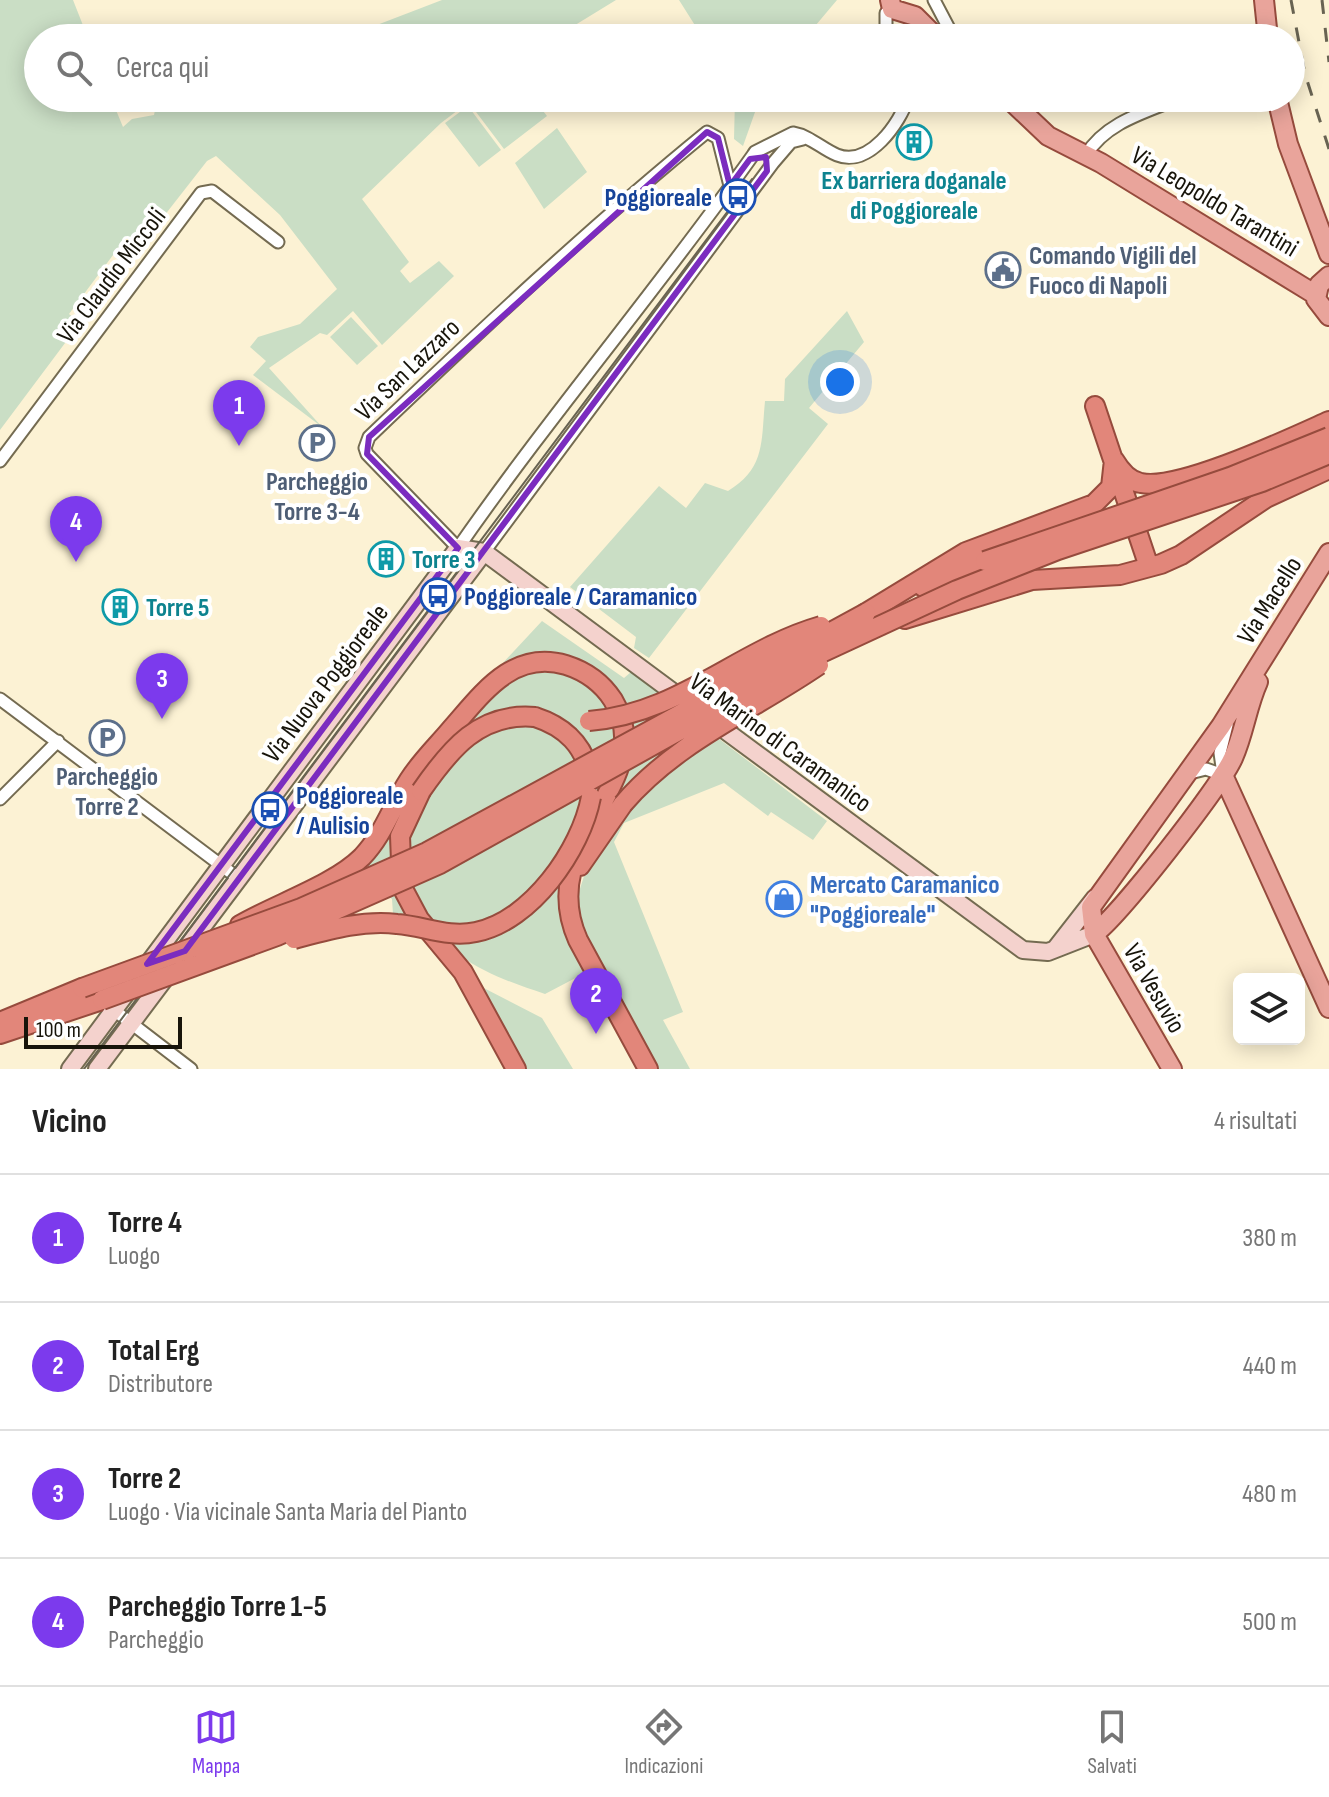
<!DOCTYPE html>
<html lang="it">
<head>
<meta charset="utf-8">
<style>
	:root { --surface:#fff; --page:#f2f2f2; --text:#222; --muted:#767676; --line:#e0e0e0; --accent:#7c3aed }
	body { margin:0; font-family:"Sofia Sans Condensed",sans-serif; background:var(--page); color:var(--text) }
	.controls { position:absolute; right:24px; bottom:24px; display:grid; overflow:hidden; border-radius:12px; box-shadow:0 4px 20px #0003 }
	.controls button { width:72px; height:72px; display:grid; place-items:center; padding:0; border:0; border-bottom:2px solid var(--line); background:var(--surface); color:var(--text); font:40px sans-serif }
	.scale { position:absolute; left:24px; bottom:20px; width:158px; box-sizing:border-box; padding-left:8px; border:4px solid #17140a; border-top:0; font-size:22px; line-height:28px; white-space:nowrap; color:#17140a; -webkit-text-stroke:6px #fff; paint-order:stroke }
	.you { position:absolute; left:840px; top:382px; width:28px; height:28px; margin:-20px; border:6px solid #fff; border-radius:50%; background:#1a73e8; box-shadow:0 0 0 12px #1a73e833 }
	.badge { display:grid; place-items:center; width:52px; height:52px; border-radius:50%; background:var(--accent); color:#fff; font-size:26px; font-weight:700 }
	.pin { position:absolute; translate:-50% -66px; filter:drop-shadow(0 2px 4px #0008) }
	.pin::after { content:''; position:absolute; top:42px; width:28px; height:24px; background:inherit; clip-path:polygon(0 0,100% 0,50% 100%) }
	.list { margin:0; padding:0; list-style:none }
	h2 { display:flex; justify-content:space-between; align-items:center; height:104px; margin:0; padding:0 32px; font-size:34px }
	h2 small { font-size:26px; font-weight:400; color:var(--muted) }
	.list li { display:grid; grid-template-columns:52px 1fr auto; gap:24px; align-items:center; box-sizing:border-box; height:128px; padding:0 32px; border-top:2px solid var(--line) }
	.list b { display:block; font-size:30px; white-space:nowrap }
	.list p { margin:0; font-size:26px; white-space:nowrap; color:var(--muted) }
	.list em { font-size:26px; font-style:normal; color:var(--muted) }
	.icon { flex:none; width:44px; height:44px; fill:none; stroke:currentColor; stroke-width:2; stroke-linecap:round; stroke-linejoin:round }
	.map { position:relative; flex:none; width:1329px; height:1069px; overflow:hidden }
	.search { position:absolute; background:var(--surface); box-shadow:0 4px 20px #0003; left:24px; right:24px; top:24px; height:88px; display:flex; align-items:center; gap:20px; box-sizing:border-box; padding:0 28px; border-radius:44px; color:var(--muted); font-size:30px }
	.sheet { height:616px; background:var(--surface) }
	nav { display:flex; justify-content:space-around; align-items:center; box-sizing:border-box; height:112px; border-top:2px solid var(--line); background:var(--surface); font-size:22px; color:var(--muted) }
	nav a { display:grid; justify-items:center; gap:4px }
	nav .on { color:var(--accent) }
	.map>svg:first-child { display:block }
	.green { fill:#cadec5 }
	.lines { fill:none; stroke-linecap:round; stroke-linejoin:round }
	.minor-casing { stroke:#746b51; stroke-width:15 }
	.secondary-casing { stroke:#746b51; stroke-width:20 }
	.primary-casing { stroke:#964b3d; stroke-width:22 }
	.trunk-casing { stroke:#964b3d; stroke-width:22 }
	.minor { stroke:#fff; stroke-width:11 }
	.secondary { stroke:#f4d2cd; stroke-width:16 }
	.primary { stroke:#e9a49b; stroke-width:18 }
	.trunk { stroke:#e2867a; stroke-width:18 }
	.tram { stroke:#686352; stroke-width:2 }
	.rail { stroke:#686352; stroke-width:3; stroke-dasharray:14 14; stroke-linecap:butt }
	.trunk-bridge-casing { stroke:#964b3d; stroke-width:22; stroke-linecap:butt }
	.trunk-bridge { stroke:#e2867a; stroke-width:18 }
	.marked { fill:none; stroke:#7b2cbf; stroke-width:6; stroke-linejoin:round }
	.labels { text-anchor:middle; stroke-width:8; stroke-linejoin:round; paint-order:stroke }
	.culture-label { font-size:26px; font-weight:bold; fill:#0d838f; stroke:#fff; text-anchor:start }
	.transit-label { font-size:26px; font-weight:bold; fill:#164399; stroke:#fff; text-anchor:start }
	.street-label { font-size:26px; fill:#17140a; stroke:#fff }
	.service-label { font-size:26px; font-weight:bold; fill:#4e5e75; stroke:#fff }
	.shop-label { font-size:26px; font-weight:bold; fill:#366cbe; stroke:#fff; text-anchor:start }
</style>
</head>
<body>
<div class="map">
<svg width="1329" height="1069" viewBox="0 0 1329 1069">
	<rect width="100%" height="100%" fill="#fcf2d4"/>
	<path class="green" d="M0,0H73L88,38H38V98H111L123,127L132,119L154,115L155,110L195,98H474L441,123L362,199L409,262L400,271L410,283L439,261L454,276L382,345L353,311L327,335L320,333L269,368L322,427L253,375L266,361L250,347L258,337L300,324L337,289L280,215L216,156L207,161L157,225L125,239L69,314L80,323L0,430Z
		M442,0H616L554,38H545L540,31L520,38H343Z
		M679,0H837L805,38H703Z
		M478,98H533L547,116L504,149L470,104Z
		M735,98H760L743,146L734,139Z
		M468,106L501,150L479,167L445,123Z
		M557,128L587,172L544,209L515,163Z
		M847,311L864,342L809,408L828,424L649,658L634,648L636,637L570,587L659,486L686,508L705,483L728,491C766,468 761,441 765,401H784L785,379Z
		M351,317L378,346L357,365L330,337Z
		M542,621L624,678L631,672L827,821L813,840L771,812L768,816L724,783L624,823L614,842L683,1012L663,1020L690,1069H654L580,929L578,895L585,873L581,857L631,729L578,663L514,674L557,669L593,686L619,726L617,754L564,867C555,908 566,937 585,973L545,994C499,979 447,960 422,913C409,890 402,862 393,837L389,865L407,915L393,914L392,899L348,863L488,679Z
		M476,984L542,1018L573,1069H522Z"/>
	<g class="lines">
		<defs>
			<path id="minor" d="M934,0L954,38
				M886,13V38
				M1086,155C1106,122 1146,112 1180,98
				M730,186L718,138L707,132C589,228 479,332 369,437L365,448L367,454L458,548C551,414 658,289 753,155L755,152L793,133C810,136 822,149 837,155C869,168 900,123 908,98
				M0,461L201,193L212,191L278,242
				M484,552L773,163L791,142L803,139
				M0,699L238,878
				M1190,773L1206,769L1223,775
				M1223,774L1220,753L1227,725
				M0,799L58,741
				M114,1010L191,1069"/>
			<path id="secondary" d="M711,720L1023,950L1048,952L1094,934
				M1056,948L1095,898
				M182,954L484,552
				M145,968L458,548L484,552L685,701
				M70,1069L131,987
				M97,1069L169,973"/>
			<path id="primary" d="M890,0L892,9L915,16L937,38
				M1264,0L1268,38
				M1008,98L1048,136L1101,163L1316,295
				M1277,98L1288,144L1329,254
				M1329,276L1319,285L1316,299L1329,316
				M1223,775L1329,1008
				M1094,934C1119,916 1220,787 1233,758C1244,734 1247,706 1258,682
				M1172,1069L1094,934L1091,907L1221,726L1329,553"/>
			<path id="trunk" d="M1095,406L1149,567
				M1114,460C1120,470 1128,481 1141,483C1179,491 1291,438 1329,421
				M923,587L985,561
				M866,613L966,552L1094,504L1111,487L1114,460
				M905,619L1032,580L1120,575L1161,564L1181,555L1266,498L1329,469
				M535,717C566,727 585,746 591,779
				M421,791L400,836L402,887L419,919L463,972L516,1069
				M580,866L623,804
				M240,925C276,904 334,885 362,857C384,834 392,806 409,780C421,761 438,745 452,728C482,694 513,649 566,665C585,671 602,683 613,700C662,781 533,840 578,940L648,1069
				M0,1022L82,988
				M0,1034L102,1000"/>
		</defs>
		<use href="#minor" class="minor-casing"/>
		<use href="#secondary" class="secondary-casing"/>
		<use href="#primary" class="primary-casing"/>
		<use href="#trunk" class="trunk-casing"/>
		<use href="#minor" class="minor"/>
		<use href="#secondary" class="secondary"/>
		<use href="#primary" class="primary"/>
		<use href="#trunk" class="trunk"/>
		<path class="tram" d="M84,1069L752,179"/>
		<path class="rail" d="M1291,0L1305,74L1329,149
			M1322,0L1329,62"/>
		<defs>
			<path id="trunk-bridge" d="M985,561L1230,477L1329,437
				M589,721C679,714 738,650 821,626
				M421,791C450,749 480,712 535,717
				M623,804C677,741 752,711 819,665
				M294,939C328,930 361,920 397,924C424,926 448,938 476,932C531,921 581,850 591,797
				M82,988L301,908L427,852L866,613
				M102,1000L277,936L440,864L806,660L957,590L1058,550L1262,482L1329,454"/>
		</defs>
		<use href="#trunk-bridge" class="trunk-bridge-casing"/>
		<use href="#trunk-bridge" class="trunk-bridge"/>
	</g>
	<path class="marked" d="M707,132L718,138L730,186L750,159L766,157L767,171L185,951L147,964L458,548L367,454L369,437Z"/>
	<defs>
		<symbol id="building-ring" viewBox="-11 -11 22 22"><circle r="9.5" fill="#fff" stroke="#0f9aa8" stroke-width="1.5"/><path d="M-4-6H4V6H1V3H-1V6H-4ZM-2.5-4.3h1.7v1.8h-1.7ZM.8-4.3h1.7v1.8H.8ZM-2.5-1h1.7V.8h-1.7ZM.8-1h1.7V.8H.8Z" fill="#0f9aa8"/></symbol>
		<symbol id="bus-ring" viewBox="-11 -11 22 22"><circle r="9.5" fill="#fff" stroke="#1a4fb4" stroke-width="1.5"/><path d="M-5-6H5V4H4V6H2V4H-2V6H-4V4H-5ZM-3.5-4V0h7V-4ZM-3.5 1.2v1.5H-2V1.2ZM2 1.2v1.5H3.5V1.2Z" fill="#1a4fb4"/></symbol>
		<symbol id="civic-ring" viewBox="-11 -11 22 22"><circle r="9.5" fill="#fff" stroke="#5c6f8a" stroke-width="1.5"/><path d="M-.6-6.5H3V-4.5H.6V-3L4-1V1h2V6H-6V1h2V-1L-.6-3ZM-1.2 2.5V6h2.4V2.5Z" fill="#5c6f8a"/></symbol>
		<symbol id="parking-ring" viewBox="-11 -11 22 22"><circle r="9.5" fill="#fff" stroke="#5c6f8a" stroke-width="1.5"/><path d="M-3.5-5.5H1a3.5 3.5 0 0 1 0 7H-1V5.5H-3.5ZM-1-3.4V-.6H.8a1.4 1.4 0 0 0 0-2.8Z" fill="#5c6f8a"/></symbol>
		<symbol id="shop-ring" viewBox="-11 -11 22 22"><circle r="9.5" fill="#fff" stroke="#3f7fe0" stroke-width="1.5"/><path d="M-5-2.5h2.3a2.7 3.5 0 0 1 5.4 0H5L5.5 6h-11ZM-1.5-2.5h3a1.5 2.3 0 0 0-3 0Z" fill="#3f7fe0"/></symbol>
	</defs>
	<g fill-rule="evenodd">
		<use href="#building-ring" x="894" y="122" width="40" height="40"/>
		<use href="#bus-ring" x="718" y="177" width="40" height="40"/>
		<use href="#civic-ring" x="983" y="250" width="40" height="40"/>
		<use href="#parking-ring" x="297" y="423" width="40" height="40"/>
		<use href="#building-ring" x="366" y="539" width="40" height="40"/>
		<use href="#bus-ring" x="418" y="576" width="40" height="40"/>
		<use href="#building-ring" x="100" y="587" width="40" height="40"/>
		<use href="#parking-ring" x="87" y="718" width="40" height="40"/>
		<use href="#bus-ring" x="250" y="790" width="40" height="40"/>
		<use href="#shop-ring" x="764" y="879" width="40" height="40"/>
	</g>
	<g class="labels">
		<g class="culture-label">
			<text x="914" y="189" text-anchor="middle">Ex barriera doganale<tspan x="914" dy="30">di Poggioreale</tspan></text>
			<text x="412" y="568">Torre 3</text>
			<text x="146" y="616">Torre 5</text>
		</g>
		<g class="transit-label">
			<text x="712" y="206" text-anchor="end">Poggioreale</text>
			<text x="464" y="605">Poggioreale / Caramanico</text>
			<text x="296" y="804">Poggioreale<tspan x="296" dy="30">/ Aulisio</tspan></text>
		</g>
		<g class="street-label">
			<text transform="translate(1215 201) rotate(31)" y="9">Via Leopoldo Tarantini</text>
			<text transform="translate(111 275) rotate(-53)" y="9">Via Claudio Miccoli</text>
			<text transform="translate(407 369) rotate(-44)" y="9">Via San Lazzaro</text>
			<text transform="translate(1269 600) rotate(-58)" y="9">Via Macello</text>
			<text transform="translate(325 683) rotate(-53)" y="9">Via Nuova Poggioreale</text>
			<text transform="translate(781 742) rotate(36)" y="9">Via Marino di Caramanico</text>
			<text transform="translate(1155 988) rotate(60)" y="9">Via Vesuvio</text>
		</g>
		<g class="service-label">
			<text x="1029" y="264" text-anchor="start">Comando Vigili del<tspan x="1029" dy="30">Fuoco di Napoli</tspan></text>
			<text x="317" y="490">Parcheggio<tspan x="317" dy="30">Torre 3-4</tspan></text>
			<text x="107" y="785">Parcheggio<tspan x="107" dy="30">Torre 2</tspan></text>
		</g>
		<g class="shop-label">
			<text x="810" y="893">Mercato Caramanico<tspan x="810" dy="30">"Poggioreale"</tspan></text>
		</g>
	</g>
</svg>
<div class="controls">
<button><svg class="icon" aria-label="layers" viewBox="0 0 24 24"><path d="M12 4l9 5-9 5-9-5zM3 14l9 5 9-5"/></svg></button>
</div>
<div class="scale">100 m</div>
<div class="you"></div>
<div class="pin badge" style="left:239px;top:446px">1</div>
<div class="pin badge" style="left:596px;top:1034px">2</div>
<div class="pin badge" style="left:162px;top:719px">3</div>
<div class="pin badge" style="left:76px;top:562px">4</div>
<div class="search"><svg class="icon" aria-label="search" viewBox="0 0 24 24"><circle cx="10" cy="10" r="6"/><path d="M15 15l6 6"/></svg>Cerca qui</div>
</div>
<section class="sheet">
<h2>Vicino<small>4 risultati</small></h2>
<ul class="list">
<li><span class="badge">1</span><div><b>Torre 4</b><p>Luogo</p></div><em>380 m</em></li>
<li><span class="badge">2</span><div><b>Total Erg</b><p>Distributore</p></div><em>440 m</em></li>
<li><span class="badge">3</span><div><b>Torre 2</b><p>Luogo · Via vicinale Santa Maria del Pianto</p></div><em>480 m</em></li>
<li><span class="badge">4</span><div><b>Parcheggio Torre 1-5</b><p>Parcheggio</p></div><em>500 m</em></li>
</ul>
</section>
<nav>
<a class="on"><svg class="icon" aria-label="map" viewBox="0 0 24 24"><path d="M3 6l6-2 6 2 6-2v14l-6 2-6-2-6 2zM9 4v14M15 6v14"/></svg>Mappa</a>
<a><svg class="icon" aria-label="directions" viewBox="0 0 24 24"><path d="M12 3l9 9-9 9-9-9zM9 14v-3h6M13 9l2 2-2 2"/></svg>Indicazioni</a>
<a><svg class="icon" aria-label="saved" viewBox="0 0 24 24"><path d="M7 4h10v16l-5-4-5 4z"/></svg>Salvati</a>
</nav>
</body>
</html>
